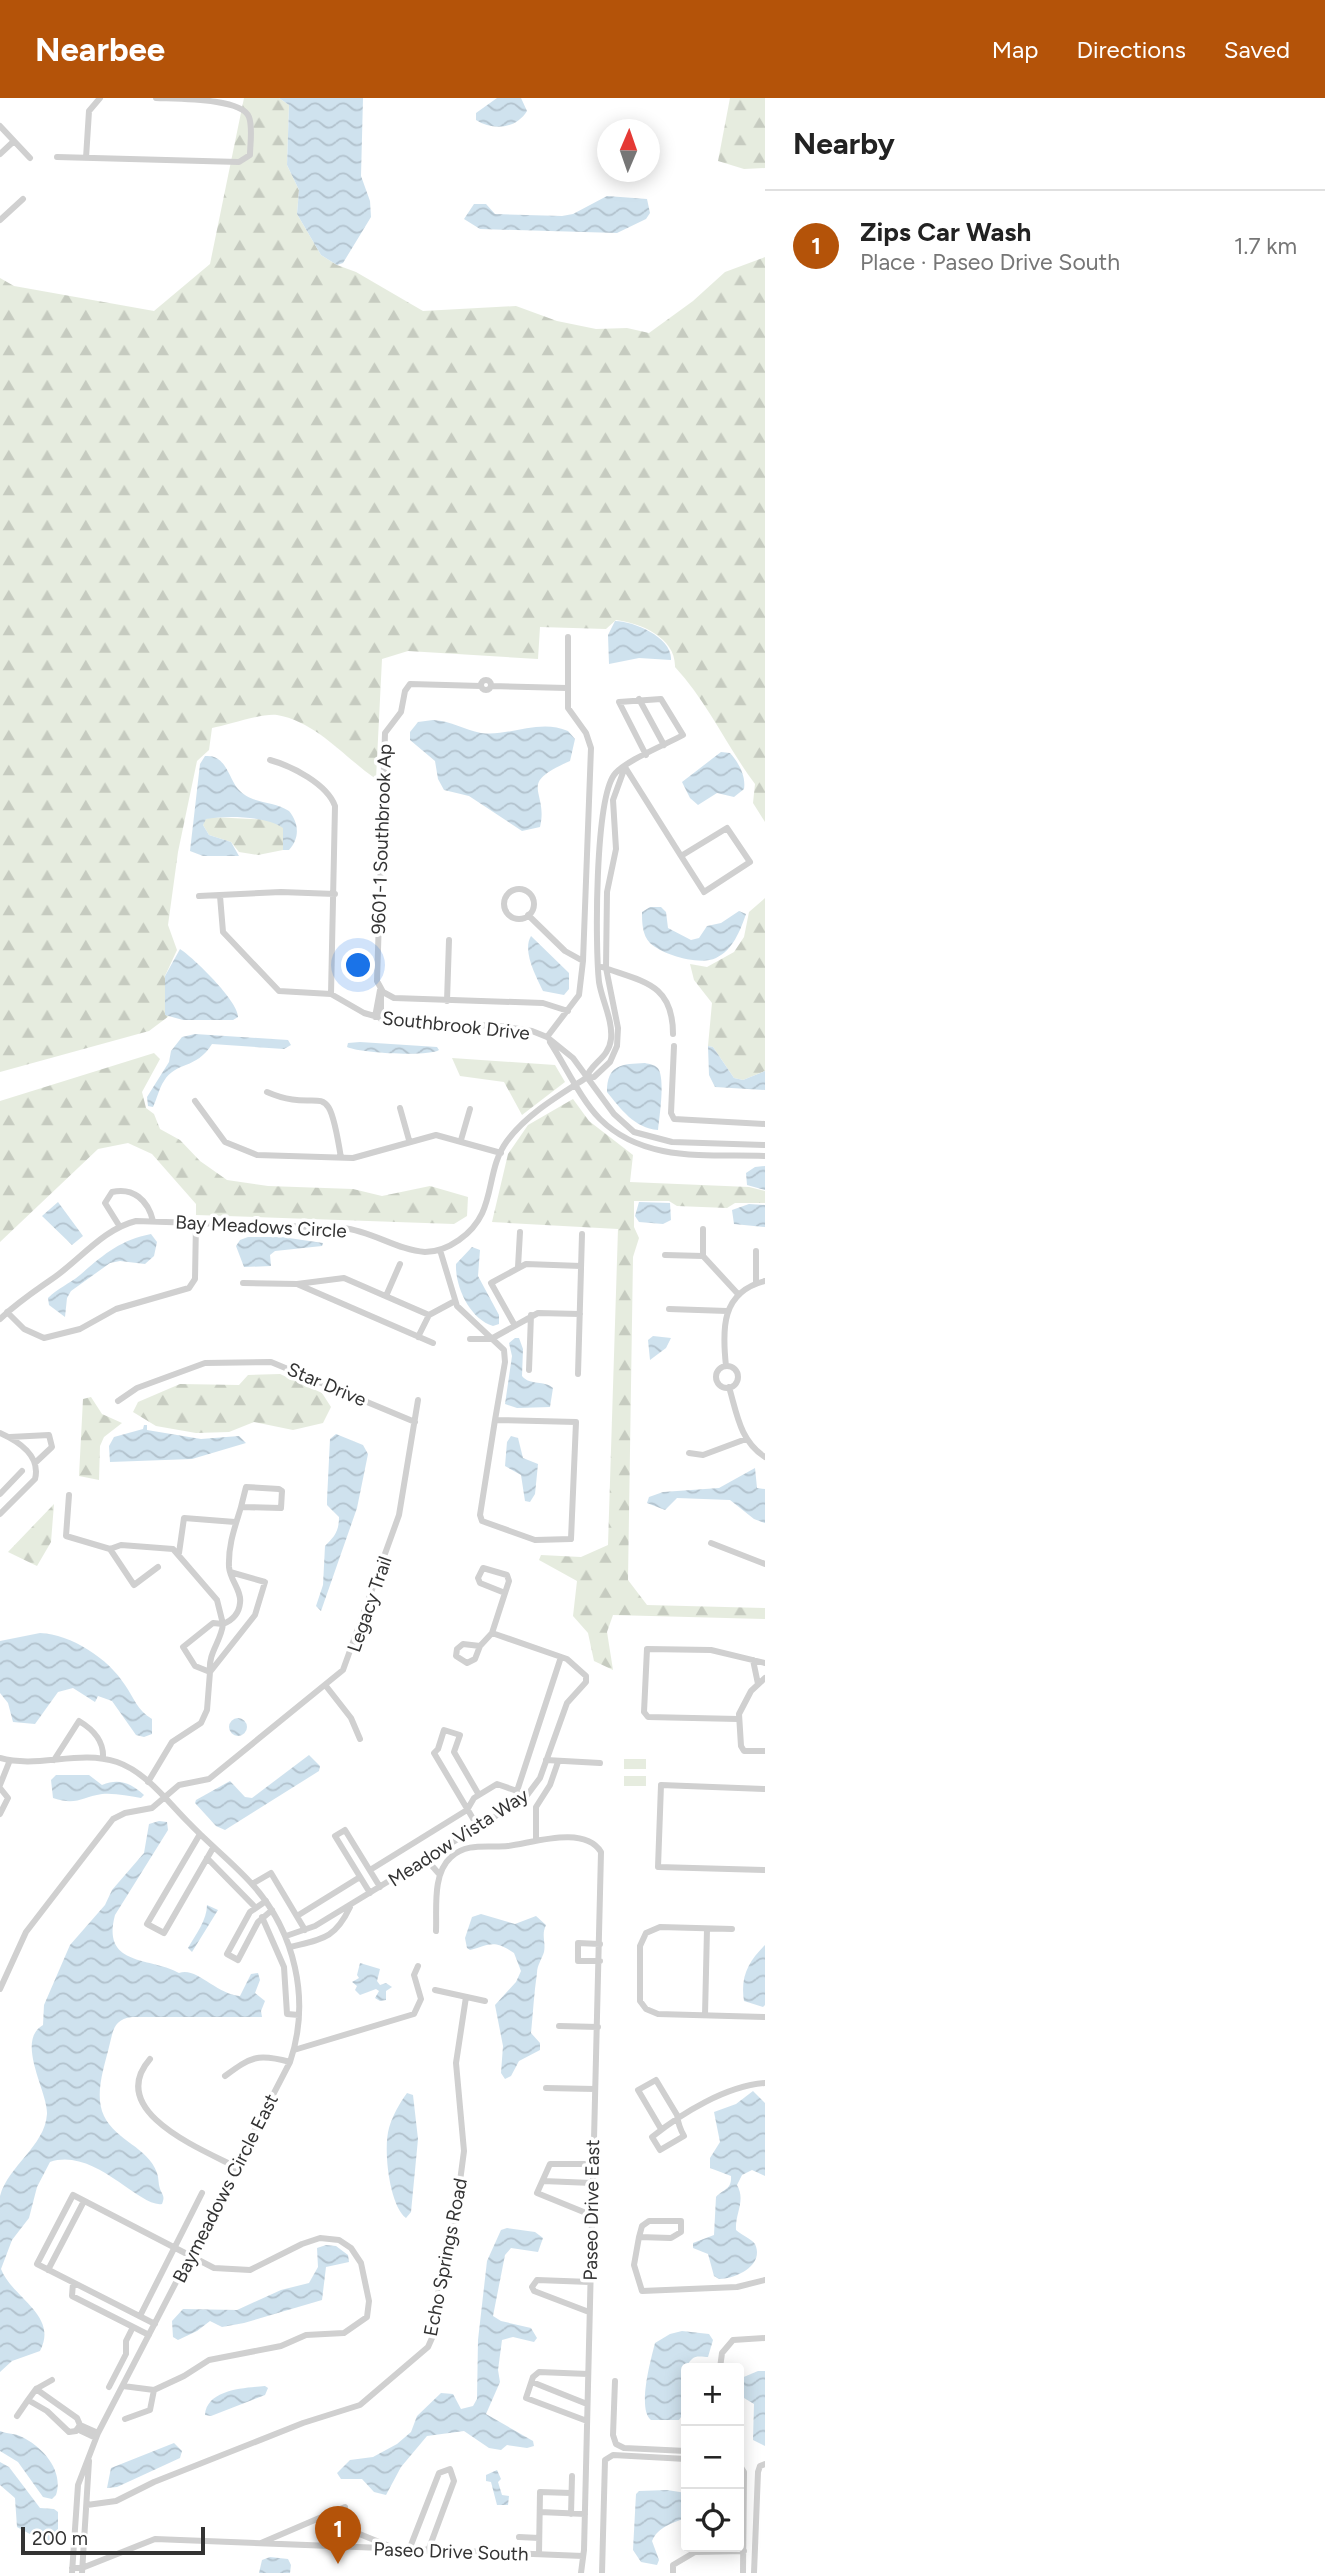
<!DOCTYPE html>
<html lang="en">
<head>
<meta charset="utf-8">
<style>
	:root { --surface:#fff; --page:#f6f6f6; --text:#222; --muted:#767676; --line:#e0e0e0; --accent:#b45309 }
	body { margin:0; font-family:Figtree,sans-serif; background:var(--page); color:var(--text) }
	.controls { position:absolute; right:21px; bottom:21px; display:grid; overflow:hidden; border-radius:7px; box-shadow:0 4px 18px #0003 }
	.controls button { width:63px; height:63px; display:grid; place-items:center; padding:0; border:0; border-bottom:2px solid var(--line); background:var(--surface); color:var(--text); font:35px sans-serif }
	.compass { position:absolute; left:597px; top:21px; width:63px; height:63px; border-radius:50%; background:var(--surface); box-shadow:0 4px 18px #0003; rotate:2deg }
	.scale { position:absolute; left:21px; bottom:18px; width:184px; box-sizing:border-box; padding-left:7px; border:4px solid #333; border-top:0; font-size:19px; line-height:24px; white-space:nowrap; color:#333; -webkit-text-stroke:5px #fff; paint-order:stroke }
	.you { position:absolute; left:359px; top:868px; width:24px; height:24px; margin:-18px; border:5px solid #fff; border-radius:50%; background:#1a73e8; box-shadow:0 0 0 10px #1a73e833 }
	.badge { display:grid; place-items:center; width:46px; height:46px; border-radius:50%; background:var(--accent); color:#fff; font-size:23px; font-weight:700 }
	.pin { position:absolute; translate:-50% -58px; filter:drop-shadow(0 2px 4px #0008) }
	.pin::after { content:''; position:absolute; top:37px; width:24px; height:21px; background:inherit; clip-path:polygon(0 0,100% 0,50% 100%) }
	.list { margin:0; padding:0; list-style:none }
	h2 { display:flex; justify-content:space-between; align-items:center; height:91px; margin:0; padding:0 28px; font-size:30px }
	h2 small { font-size:23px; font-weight:400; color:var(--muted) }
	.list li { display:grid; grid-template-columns:46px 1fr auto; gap:21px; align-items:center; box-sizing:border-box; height:112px; padding:0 28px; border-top:2px solid var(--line) }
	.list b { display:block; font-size:26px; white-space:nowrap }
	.list p { margin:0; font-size:23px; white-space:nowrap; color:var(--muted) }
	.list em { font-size:23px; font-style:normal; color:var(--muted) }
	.icon { flex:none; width:38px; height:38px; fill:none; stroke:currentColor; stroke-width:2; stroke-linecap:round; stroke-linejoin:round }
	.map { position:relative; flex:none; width:765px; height:2475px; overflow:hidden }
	header { display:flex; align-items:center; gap:42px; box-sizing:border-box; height:98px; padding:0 35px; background:var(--accent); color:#fff }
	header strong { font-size:33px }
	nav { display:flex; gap:38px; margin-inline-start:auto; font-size:24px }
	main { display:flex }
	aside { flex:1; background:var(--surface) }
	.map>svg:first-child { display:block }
	.forest { fill:url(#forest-firs) }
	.park { fill:#e6ecdf }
	.water { fill:url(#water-waves) }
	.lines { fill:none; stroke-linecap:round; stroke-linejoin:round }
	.street { stroke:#d0d0d0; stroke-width:6 }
	.labels { text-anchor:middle; stroke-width:7; stroke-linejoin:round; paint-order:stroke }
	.street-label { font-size:19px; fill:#333; stroke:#fff }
</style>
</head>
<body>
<header>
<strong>Nearbee</strong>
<nav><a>Map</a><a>Directions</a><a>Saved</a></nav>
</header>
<main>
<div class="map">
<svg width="765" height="2475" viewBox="0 0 765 2475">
	<defs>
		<pattern id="forest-firs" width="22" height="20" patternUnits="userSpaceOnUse" patternTransform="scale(1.75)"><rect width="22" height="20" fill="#e6ecdf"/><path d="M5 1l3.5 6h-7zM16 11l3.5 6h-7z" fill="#c6cbc0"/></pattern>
		<pattern id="water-waves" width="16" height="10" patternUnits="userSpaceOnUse" patternTransform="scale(1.75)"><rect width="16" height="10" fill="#cfe2ee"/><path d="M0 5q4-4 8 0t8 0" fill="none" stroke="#b2c2cd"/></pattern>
	</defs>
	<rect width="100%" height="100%" fill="#fff"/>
	<path class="forest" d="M244,0H279L289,7L287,67L299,92L297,116L321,157L337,167L356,174L423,213L516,208L557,223L596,231L627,230L649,235L693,203L725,174L765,159V724L753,705L755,686C727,649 707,603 675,569C676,540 641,525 616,522L606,531L540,529L538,561L408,553L382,561L376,681C345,660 317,624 277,617C262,615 228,627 212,630L209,652L197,663L178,754L168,827L177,852L165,878V916L169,918L149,933L0,974V180L14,188L154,213L210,166Z
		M730,0H765V70L744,71L718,63Z
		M212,719L273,722L283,729V752L258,757L239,754L231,744L209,737L203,727L205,721Z
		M765,800V973L743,982L734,980L713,949L708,948L712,905L694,882L690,866L707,869L734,854L744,839L749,814Z
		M154,955L160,961L142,994L146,1010L154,1016L160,1031L180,1042L200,1063L227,1082L268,1088L353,1091L382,1098L430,1088L468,1099L467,1118L454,1126L196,1117V1106L152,1056L128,1045L98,1051L0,1144V1003Z
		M452,960L555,967L565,984L522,1017L504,984L460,978Z
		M573,1001L589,1023L633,1057L630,1084L749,1089L765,1093V1105H735L727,1110L677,1108L669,1103H634V1129L639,1140L633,1159L628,1482L647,1507L765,1510V1521L613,1517L607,1534L613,1572L594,1563L588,1535L573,1518L577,1483L539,1462L541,1457L581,1459L608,1447L618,1131L492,1124L508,1056L528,1027Z
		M280,1276L322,1295L331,1309L323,1325L293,1332L254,1324L229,1334L196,1335L156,1328L133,1314L138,1304L180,1286L239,1287L248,1277Z
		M91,1299L102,1316L122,1325L104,1339L100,1348L99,1382L79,1378L83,1301Z
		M54,1406L51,1444L37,1468L8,1454Z"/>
	<path class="park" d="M624,1661H646V1671H624Z
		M624,1678H646V1688H624Z"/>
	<path class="water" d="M279,0H363L361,78L370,103L371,119L343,165L337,167L321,157L297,116L299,92L287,67L289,7Z
		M497,0H521L527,13C516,31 493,33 476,22V15Z
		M607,98L647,101L650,115L646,121L617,135L480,131L464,121L474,106H486L495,116L562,118L573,116Z
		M615,523C634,523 673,540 671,562L639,560L609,566L608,537Z
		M433,622C452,623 464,632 481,635C510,639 539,620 568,633L575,641L570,663C515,687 549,691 540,729L522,733L469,698L444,692L438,681L435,663L410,642V634L418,624Z
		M721,654L730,655C739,665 746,678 744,691L734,699L717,695L698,707L690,700L682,684Z
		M205,658C226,656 228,679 238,691C252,707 273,702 289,713C299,725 300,740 289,752H283V730C267,718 226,717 206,721L203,727L209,737L231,744L239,758H203L190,753L200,666Z
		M661,809L666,814L668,830L691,842L699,840L707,828L721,825L739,813L746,816C740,833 733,852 716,860C700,868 663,857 650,845C642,837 642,824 642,814L650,809Z
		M531,838L569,875V891L564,897L543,893C536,878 522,853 531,838Z
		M180,851C194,860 239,904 238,919L233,922H183L165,917V878Z
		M195,936L288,942L291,947L284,951L212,946C196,972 176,963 164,983C159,990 157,1001 153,1009L148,1008L147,999L169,964L171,953L182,939Z
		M360,944L437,949L439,952C428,959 360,955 347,949L348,945Z
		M708,948L713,949L734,980L743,982L765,973V992L715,989L709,977Z
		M645,965C649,966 657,967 659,972C665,985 659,1021 658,1032C634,1030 621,1011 607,994C607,966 622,966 645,965Z
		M765,1068V1092L747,1087L746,1075L755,1069Z
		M58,1104L83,1138L72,1147L42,1118Z
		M639,1104L670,1105L671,1122L663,1126L639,1124L635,1118Z
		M749,1106L765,1107V1129L734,1126L732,1112Z
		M151,1136L157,1144L154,1158L145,1166L120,1163L110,1165L71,1193L67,1200L65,1219L49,1207L48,1200C58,1190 69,1186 80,1177C103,1157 120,1142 151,1136Z
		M248,1139H282L323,1145L322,1148L275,1153L270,1157L271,1168L244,1169L236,1148L240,1142Z
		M472,1149L480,1152L478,1178L499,1217V1226L493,1228C470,1221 455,1189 456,1166Z
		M653,1238L671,1240L666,1250L650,1262L648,1242Z
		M515,1240H519L523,1251L522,1278C530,1288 545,1282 553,1290L550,1309L517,1310L505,1306L512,1258L509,1245Z
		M144,1327H147V1332L201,1341L239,1338L246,1345L192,1361L110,1364L109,1348L114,1339L143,1331Z
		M336,1336L363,1347L368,1356L357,1410L321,1513L316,1508L323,1487L325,1448C334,1439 339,1434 339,1419L327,1407V1402L330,1341Z
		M511,1338L518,1340L523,1360L538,1366L535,1396L530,1404L525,1403L521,1377L505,1368L507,1344Z
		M755,1370L757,1390L765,1391V1425L754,1421L730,1402L677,1400L665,1412L647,1405L649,1399L663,1394L719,1390Z
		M40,1535C71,1536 109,1561 125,1587C134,1600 137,1612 152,1621V1636L144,1639L136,1637L112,1603L98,1598L95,1604L73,1590L58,1594L35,1626L13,1624L8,1605L0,1595V1543Z
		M229 1629a9 9 0 1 1 18 0a9 9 0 1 1-18 0Z
		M309,1657L320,1668L319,1673L225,1732L216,1728L195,1705L196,1702L230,1683L245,1699L252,1700Z
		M56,1677H89L102,1687C119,1680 131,1685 144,1697L141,1700C128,1698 116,1695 102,1696C81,1699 77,1708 53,1700L51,1682Z
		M159,1723L167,1724L168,1732L115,1817C101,1869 151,1859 179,1875C196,1868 216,1896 240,1898L251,1876L258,1875L260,1882L255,1895L265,1903L261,1913L262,1919H132C113,1921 113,1934 109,1949C104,1970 94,1997 104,2018C116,2043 148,2049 157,2075C159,2080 158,2086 160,2091C163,2098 165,2098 162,2106C139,2110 95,2049 50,2064L37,2089L29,2120L12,2142L1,2171C12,2200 59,2217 40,2253L12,2263L0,2274C0,2232 0,2189 0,2146C0,2132 0,2112 0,2098C8,2068 45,2048 47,2016C48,1994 15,1943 43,1927L44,1907L70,1847L105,1807L112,1792L144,1755L149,1726Z
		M207,1807L218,1812L192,1854L188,1850C196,1836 207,1822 207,1807Z
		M481,1816L515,1826L536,1818L546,1827C541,1837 546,1844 544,1854C542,1861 537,1867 537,1875C534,1895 533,1915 531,1935L540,1945V1952L519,1963L511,1978L505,1981L501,1975L503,1948L495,1907L516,1884L521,1873L514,1855C493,1841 490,1847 470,1852L467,1850L465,1840L472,1819Z
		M765,1847V1907L763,1909L744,1903C740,1878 749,1863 765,1847Z
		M360,1865L380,1871L377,1883L380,1887L386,1885L392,1889L386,1893V1902L380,1903L375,1900L379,1893L376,1891L360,1897L355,1892L357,1888L352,1884L359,1880L357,1877Z
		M753,1993L765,2005V2078L752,2072L742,2077L737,2087C746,2103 735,2115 736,2132C741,2137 752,2141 755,2146C765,2168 735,2181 719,2181L714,2178L708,2156L693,2150V2145L714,2137L716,2099C723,2091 732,2092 731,2078L710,2070V2060L720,2044L714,2014L736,2006Z
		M407,1995L413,1997L418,2041L411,2114L406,2120C389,2107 383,2050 389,2030C392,2019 400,2004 407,1995Z
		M507,2130L535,2134L543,2140L538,2154L511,2150L505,2157L493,2218L501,2223L531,2230L537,2240L534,2244L513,2239L502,2242L498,2272L500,2284L486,2316L533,2343L534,2348L527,2350L507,2347L501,2352L489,2350L464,2333L427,2338L401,2369L386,2397L374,2394L362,2381H341L337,2375L350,2362L373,2359L397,2346L411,2334L417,2318L441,2295L453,2296L461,2311L473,2308L477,2301L478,2242L487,2163L501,2132Z
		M326,2147L336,2148L348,2157L349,2164L326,2169L322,2202L244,2225L222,2229L210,2223L197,2233L178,2242L173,2239L172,2223L183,2211L237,2212L281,2192L309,2185L318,2169L317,2150Z
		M682,2233L709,2236L713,2242L708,2259C703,2259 696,2257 692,2261C681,2270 683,2302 683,2316L679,2322H651C637,2311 651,2261 655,2245L670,2236Z
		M758,2273H765V2348L753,2342L754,2306L739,2297V2281Z
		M265,2288L268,2290L265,2297L211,2318L205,2317C207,2291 245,2290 265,2288Z
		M0,2333C7,2336 15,2335 22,2339C43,2349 64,2373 56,2397L52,2401L43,2399L18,2364L0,2353Z
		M174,2345L182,2353L180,2360L117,2389L107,2390L111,2370Z
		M0,2364L9,2369L40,2410L54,2411L58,2414V2440L53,2443L39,2441L17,2429L15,2400L0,2387Z
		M497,2372L501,2381L498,2384L502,2397L509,2398L508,2407H497L491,2384L486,2383V2377Z
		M667,2392L686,2395V2420C672,2425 658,2429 652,2443L659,2462L657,2467L641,2464L633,2452L636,2396L639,2393Z
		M270,2459L288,2461L291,2467L290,2475H259L262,2462Z"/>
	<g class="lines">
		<path class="street" d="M0,28L30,60
			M0,56L14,43
			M57,59L239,64L250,57C250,46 253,30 249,19C242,0 177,1 156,0
			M86,60L89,13L100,0
			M0,122L23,101
			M481 587a5 5 0 1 1 10 0a5 5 0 1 1-10 0Z
			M481,588L410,586L405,593L401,614L385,635L377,883L383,894L394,900L543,905L568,913
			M491,588L567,590
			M639,601L664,647
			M270,662C292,668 327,686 335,708L331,896
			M625,669L681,758
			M727,730L750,764L704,794L681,758Z
			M504 806a15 15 0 1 1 30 0a15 15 0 1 1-30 0Z
			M199,798L281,794L335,796
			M220,798L223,834L279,893L331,896L364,915L395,924L500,928L532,933L547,939L573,960L614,1016L634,1034L672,1044L765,1047
			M528,817L565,853L583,863
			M602,869C644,884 673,886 673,936
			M381,893V921
			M447,903L449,842
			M375,919L380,892
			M547,939L579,897L583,863L591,650L586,635L568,610V539
			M550,944C565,967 581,1002 600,1021C644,1065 708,1056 765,1058
			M674,948L671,1015L674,1021L765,1026
			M586,980C591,965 609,960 611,941C613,922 602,903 599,884C595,848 595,704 614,677C624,663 667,646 683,637L661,601L619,604L646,657
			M267,994C324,1019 327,971 341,1060
			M195,1003L225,1044L257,1057L353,1060L436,1037L501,1055
			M400,1010L409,1042
			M461,1042L470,1011
			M120,1129L105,1105L112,1094C133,1089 148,1102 153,1123
			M440,1152L457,1208L504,1252L505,1264L495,1322
			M665,1157L703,1158
			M703,1158L738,1196
			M703,1158V1131
			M518,1169L520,1134
			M243,1185L297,1186L344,1180L429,1217L455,1203
			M756,1185V1153
			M297,1186L433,1245
			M386,1198L400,1166
			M669,1211L727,1213
			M7,1214L24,1231L44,1240L80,1231L116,1211L189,1190L195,1181L196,1124
			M0,1221C18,1204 32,1195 52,1181C79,1163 103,1131 136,1123L343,1130C372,1133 397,1152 425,1154C438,1154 449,1149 459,1142C499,1114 483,1076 507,1043C527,1016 558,998 586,980L594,979L610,964L617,948L618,930L606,870L607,794L616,751L613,702L625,669
			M514,1226L491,1185L526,1166L581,1168
			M418,1239L429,1217
			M470,1241H491L538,1215L580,1216
			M726,1268C722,1231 721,1194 765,1183
			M716 1279a11 11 0 1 1 22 0a11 11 0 1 1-22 0Z
			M529,1272L531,1217
			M578,1276L582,1136
			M729,1289C737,1316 740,1343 765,1359
			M118,1303L137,1290L205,1265L271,1264L415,1324
			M495,1322L576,1324L571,1441L535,1442L482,1423L480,1417Z
			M0,1335C18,1343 41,1358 35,1381L0,1416
			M10,1339L49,1337L52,1349L35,1365
			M689,1355L703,1357L746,1341
			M246,1389L279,1391L282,1393L281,1410L241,1409Z
			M0,1396L22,1373
			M69,1397L66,1438L110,1451L121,1447L173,1451L217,1502L223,1526L213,1525L183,1549L195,1568L210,1574C208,1554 221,1544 223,1526C233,1522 239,1516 240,1505C242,1493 230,1482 229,1469C228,1447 235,1429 241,1409
			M711,1445L765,1466
			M110,1451L134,1487L158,1469
			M179,1455L184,1420L235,1424
			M483,1470L507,1477L509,1483L505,1495L480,1485L478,1480Z
			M463,1546L480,1548L475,1561L467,1565L456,1558L457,1551Z
			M480,1548L492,1535L505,1495
			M753,1562L758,1586
			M765,1580L751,1593L739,1616L741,1648L744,1653H765
			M326,1588L351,1620L360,1641
			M738,1621L648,1619L644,1614L647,1551L711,1552L765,1565
			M0,1660C38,1671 79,1651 117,1664C146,1674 168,1704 189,1725C209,1746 232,1764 251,1785C295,1833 311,1902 290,1964L98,2335L78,2387L72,2475
			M54,1662L79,1623C94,1632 104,1643 103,1660
			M546,1662L600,1665
			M148,1684L172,1644L201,1625L207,1612L210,1574L255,1517L265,1484L230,1474
			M0,1687L10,1662
			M0,1690L8,1700L0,1716
			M765,1691L661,1687L658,1769L765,1772
			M516,1705L517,1693L561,1559
			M478,1729L434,1655L438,1651L444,1632L460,1637L454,1654L479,1697
			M200,1736L147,1826L164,1835L213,1750
			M536,1742V1709L550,1687L558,1664
			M207,1760L255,1809
			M426,1761L440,1777
			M370,1772L467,1712L474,1700L497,1686L517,1693
			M252,1786L271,1775L305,1832
			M370,1795L335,1738L345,1732L380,1789
			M266,1803L250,1814L227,1856L238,1862L258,1824L272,1812
			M297,1818L360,1779
			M262,1819L284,1869L287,1916L299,1917
			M732,1831L660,1829L646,1835L640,1848V1903L646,1911L658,1916L765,1919
			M436,1833C437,1811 432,1776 451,1759C467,1744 488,1750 508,1748C533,1745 584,1727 601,1754L584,2452L581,2475
			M286,1838L315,1828L525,1700L540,1680L567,1605L586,1584V1578L567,1561L492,1535
			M290,1849C322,1841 335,1841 350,1809
			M600,1863H578V1845L600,1846
			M0,1891L26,1834L113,1721L125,1715L152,1710L179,1687L209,1681L343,1572L399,1417L418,1302
			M435,1892L485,1903
			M705,1917L707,1831
			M559,1928L598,1929
			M294,1952L414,1916L421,1901L414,1877L418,1868
			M150,1961C105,2013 201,2051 236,2069
			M225,1978C251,1959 257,1955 290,1964
			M546,1990L595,1991
			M661,2031L638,1992L656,1982L677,2017C678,2025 680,2031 684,2038L660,2052L652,2039C682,2015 726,1988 765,1985
			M543,2083L592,2085
			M591,2117L537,2095L550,2066H592
			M649,2123H681V2134L671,2140L639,2139L642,2128Z
			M639,2139L634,2167L642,2193L737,2189L765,2182
			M48,2172L84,2103
			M73,2185L72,2198L149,2237
			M589,2214L534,2193L532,2189L537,2182L590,2184
			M140,2218L202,2095
			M720,2270L722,2255L733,2242L765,2240
			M615,2283L613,2337L616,2346L624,2350L686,2353
			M532,2284L587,2306
			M123,2288L154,2292L184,2278L209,2262L281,2248L306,2237L344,2235L367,2219L369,2203L361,2165L351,2150L339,2142L320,2140L302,2146L250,2172L214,2170L73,2097L37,2166L155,2226
			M109,2289L126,2256V2243L133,2229
			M36,2291L52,2282
			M17,2318L28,2302
			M125,2321L150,2312L154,2292
			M587,2323L526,2300L533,2279L539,2274L588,2276
			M80,2327L76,2333L69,2334L47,2313L28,2302L36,2291L77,2320L80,2327L98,2335
			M77,2331L96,2340
			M739,2366L744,2374L743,2475
			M87,2407L116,2403L154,2384L303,2325L360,2307L428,2249L432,2240L444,2154L455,2121L464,2053L456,1965L466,1899
			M540,2414L585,2416
			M571,2416L572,2378
			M320,2420L389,2448
			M519,2439L539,2440
			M261,2445L345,2409
			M409,2452L439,2375L450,2371L454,2383L428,2453
			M539,2456L540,2394L571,2395
			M72,2470H82L155,2441L583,2458
			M82,2475L89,2363
			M602,2475L605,2362L613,2357L686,2361
			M673,2475V2467L695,2454L744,2453
			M754,2475L758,2374L760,2368L765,2366"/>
	</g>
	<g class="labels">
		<g class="street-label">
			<text transform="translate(381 741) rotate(-88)" y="7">9601-1 Southbrook Ap</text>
			<text transform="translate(456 927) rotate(6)" y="7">Southbrook Drive</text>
			<text transform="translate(261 1128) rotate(3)" y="7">Bay Meadows Circle</text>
			<text transform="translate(327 1286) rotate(23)" y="7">Star Drive</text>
			<text transform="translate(369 1506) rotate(-71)" y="7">Legacy Trail</text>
			<text transform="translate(458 1739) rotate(-33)" y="7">Meadow Vista Way</text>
			<text transform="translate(225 2090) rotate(-63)" y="7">Baymeadows Circle East</text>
			<text transform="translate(591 2112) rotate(-89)" y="7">Paseo Drive East</text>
			<text transform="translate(445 2159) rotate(-79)" y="7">Echo Springs Road</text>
			<text transform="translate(451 2453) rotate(2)" y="7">Paseo Drive South</text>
		</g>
	</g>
</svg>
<div class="controls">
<button>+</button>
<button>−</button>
<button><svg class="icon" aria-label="locate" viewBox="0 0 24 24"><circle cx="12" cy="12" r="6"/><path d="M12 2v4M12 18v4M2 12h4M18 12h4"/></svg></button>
</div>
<svg class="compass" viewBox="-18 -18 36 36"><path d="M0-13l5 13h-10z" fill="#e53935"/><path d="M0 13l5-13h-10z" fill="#767676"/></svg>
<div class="scale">200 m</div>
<div class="you"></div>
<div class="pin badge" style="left:338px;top:2466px">1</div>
</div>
<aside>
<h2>Nearby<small></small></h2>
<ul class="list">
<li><span class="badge">1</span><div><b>Zips Car Wash</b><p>Place · Paseo Drive South</p></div><em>1.7 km</em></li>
</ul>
</aside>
</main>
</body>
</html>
